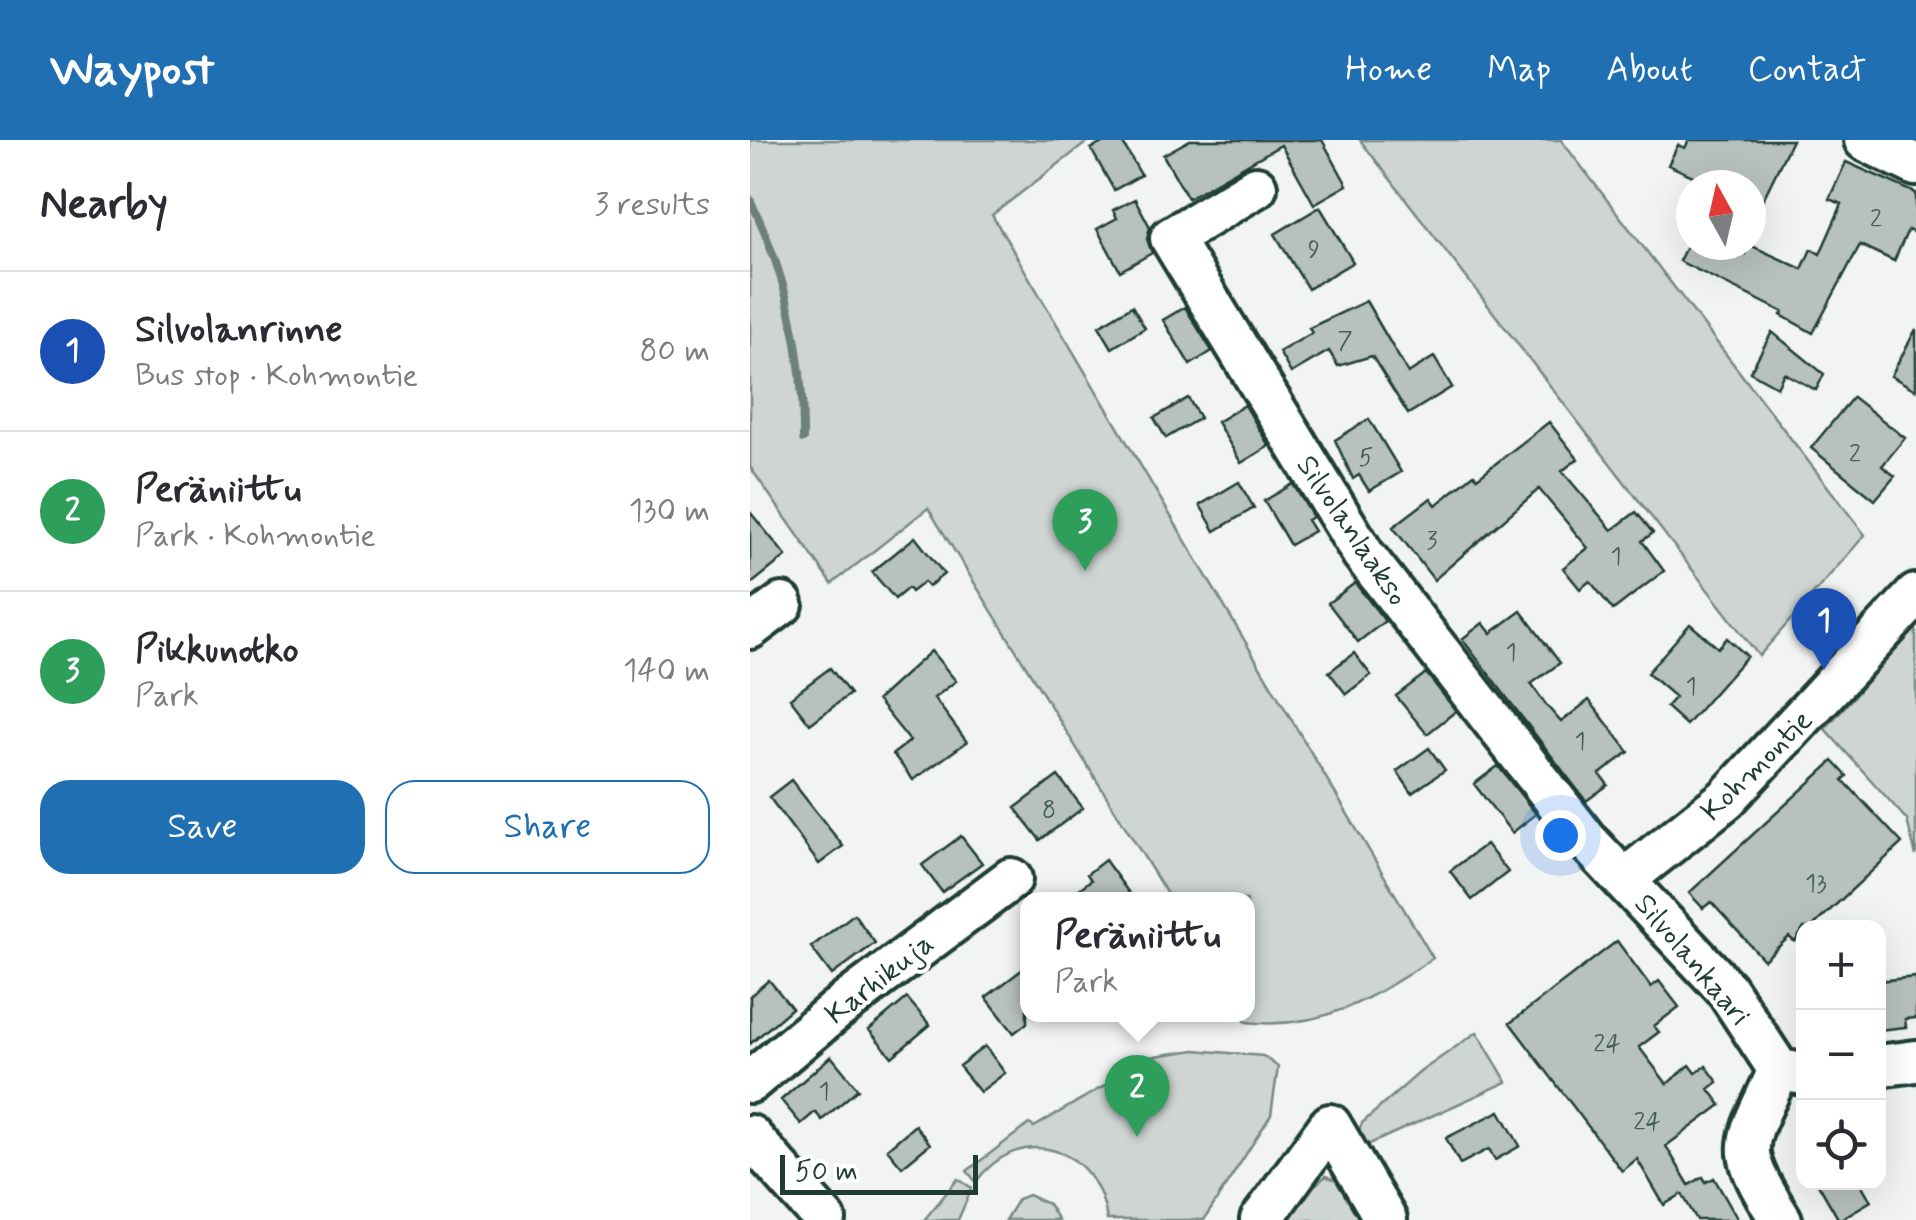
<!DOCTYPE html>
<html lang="en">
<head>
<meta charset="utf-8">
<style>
	:root { --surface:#fff; --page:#f2f2f3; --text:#2b2b33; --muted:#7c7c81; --line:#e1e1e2; --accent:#1f6fb2 }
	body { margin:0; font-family:Mynerve,sans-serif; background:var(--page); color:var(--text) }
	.controls { position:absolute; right:30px; bottom:30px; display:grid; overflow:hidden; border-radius:20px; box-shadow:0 10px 40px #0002 }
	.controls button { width:90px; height:90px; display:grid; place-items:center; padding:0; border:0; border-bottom:2px solid var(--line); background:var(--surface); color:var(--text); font:50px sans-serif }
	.compass { position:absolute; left:926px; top:30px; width:90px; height:90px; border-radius:50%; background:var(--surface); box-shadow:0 10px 40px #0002; rotate:352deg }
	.scale { position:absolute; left:30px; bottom:25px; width:198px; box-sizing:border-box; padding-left:10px; border:5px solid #1f3d34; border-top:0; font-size:28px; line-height:35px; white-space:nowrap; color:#1f3d34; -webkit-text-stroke:8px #fff; paint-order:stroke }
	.you { position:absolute; left:810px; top:695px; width:35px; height:35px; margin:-25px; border:8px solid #fff; border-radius:50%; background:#1a73e8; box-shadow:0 0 0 15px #1a73e833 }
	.badge { display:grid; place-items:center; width:65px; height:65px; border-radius:50%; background:var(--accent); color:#fff; font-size:32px; font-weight:700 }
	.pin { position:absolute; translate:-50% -82px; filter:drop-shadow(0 2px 5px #0008) }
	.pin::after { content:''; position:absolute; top:52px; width:35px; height:30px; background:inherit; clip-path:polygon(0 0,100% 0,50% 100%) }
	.popup { position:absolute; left:270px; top:752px; width:235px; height:130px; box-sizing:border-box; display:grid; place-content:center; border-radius:20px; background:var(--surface); filter:drop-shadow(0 2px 8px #0005); font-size:32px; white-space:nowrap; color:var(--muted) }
	.popup b { font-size:38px; color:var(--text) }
	.popup::after { content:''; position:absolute; left:50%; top:100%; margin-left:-20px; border:20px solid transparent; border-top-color:var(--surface) }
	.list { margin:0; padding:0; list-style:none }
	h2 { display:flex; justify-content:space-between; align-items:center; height:130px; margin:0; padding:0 40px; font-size:42px }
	h2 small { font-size:32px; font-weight:400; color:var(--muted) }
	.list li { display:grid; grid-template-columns:65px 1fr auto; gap:30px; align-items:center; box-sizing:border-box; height:160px; padding:0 40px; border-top:2px solid var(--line) }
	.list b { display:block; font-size:38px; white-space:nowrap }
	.list p { margin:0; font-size:32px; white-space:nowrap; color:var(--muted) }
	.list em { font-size:32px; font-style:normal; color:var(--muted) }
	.actions { display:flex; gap:20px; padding:30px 40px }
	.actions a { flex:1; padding:22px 0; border:2px solid var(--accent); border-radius:30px; text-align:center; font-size:35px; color:var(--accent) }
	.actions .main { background:var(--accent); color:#fff }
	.icon { flex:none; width:55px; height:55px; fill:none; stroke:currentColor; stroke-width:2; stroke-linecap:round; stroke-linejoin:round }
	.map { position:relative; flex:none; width:1166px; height:1080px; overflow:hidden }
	header { display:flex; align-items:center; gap:60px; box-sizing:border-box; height:140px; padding:0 50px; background:var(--accent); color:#fff }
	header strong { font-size:48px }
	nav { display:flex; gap:55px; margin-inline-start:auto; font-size:35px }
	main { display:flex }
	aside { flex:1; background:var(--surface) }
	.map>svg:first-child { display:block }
	.green { fill:#ced5d3; stroke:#768984; stroke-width:2.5 }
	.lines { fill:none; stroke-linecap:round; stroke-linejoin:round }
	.stream { stroke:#6d807b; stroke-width:8 }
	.building { fill:#b7c1bd; stroke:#1f3d34; stroke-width:2.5 }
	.minor-casing { stroke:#1f3d34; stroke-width:48 }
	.minor { stroke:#fff; stroke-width:40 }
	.labels { text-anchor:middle; stroke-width:8; stroke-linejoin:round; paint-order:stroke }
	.number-label { font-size:25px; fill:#455e56 }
	.street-label { font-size:30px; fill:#1f3d34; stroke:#fff }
</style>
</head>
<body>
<header>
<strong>Waypost</strong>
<nav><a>Home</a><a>Map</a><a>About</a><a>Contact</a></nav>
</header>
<main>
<aside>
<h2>Nearby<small>3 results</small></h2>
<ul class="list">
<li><span class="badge" style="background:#1a4fb4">1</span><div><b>Silvolanrinne</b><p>Bus stop · Kohmontie</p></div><em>80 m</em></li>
<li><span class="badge" style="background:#2e9e5b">2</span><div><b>Peräniittu</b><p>Park · Kohmontie</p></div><em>130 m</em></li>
<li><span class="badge" style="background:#2e9e5b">3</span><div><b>Pikkunotko</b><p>Park</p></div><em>140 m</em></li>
</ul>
<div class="actions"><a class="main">Save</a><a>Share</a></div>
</aside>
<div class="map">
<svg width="1166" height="1080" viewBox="0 0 1166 1080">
	<rect width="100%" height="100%" fill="#f2f3f3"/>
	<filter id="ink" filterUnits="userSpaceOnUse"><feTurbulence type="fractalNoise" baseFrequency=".01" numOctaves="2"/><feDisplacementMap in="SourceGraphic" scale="20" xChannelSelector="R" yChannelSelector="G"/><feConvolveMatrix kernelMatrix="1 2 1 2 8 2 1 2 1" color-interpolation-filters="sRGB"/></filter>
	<g filter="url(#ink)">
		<path class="green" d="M0,0H340L242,75L683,818C623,858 571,891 496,882L491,875L497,874V760L420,759L178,368L82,444L0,327Z
			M610,0H811L1115,395L1009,516Z
			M1166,486V716L1157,680L1075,589Z
			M727,892L757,942L613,1007L608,993L612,983L670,932Z
			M445,910L513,916L528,927L521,975L454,1080H357C348,1007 271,981 226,1042L217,1031L279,984L284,987L405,916Z
			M576,1036L586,1040L610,1080H538L561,1048Z
			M208,1039L222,1048L208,1080H174Z
			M278,1055L298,1064L308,1080H255L268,1059Z"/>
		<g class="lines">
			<path class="stream" d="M0,59C37,137 54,212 53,299"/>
		</g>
		<path class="building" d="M358,0H371L391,35L364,50L341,9Z
			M440,0H572L597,45L564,64L531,5L438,58L413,15Z
			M939,0H1042L1001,84V45H963L918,25L928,5L935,8Z
			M1096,22L1166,53V94L1158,90L1144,121L1110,105L1063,193L1031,175L1033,172L929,121L937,105H976L995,114L1000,105L1052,129L1061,109L1070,114L1092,64L1079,59Z
			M385,59L400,87L397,99L402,113L370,131L347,89L367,78L363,70Z
			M570,67L603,122L558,149L525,94Z
			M616,161L658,233L684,217L702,247L658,274L622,216L588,226L579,211L541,233L529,212L562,193L559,188Z
			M382,166L395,188L362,208L349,186Z
			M435,167L462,211L440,225L413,180Z
			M1166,189V250L1141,236Z
			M1022,192L1074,234L1066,250L1034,233L1027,247L1000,232Z
			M1103,257L1155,298L1132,326L1145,336L1125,360L1061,308Z
			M438,258L450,278L416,298L404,278Z
			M495,265L519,306L491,323L467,282Z
			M619,279L651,332L619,351L609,335L603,339L585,300Z
			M799,282L828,319L812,331L862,390L886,372L903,393L892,401L914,431L863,470L840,441L830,449L813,428L838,408L789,349L684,440L643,387L681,358L686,365L724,334L727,338Z
			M489,342L504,368L465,391L450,365Z
			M543,344L563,377L557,380L564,391L540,405L514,361Z
			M0,372L36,416L0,445Z
			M165,397L194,434L178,447L174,442L161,452L158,448L145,459L122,432Z
			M605,443L635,481L608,502L578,463Z
			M771,471L810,523L781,544L797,566L811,582L839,560L879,612L850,634L858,645L836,661L712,499L733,483L741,493Z
			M940,484L968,508L977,498L997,516L936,585L916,567L925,557L897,533Z
			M181,511L206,541L184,558L217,602L163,640L143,614L160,601L127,560Z
			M604,513L621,535L596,554L579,532Z
			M80,528L100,554L60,584L40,558Z
			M676,533L706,571L677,594L646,556Z
			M679,608L695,630L662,653L647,631Z
			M1083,621L1097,636L1093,640L1152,703L1061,788H1054L1045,802L1039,797L1014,820L961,762L953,768L939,753Z
			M748,626L786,674L762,693L724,644Z
			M308,636L333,668L290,700L265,668Z
			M41,640L93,706L69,724L19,657Z
			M211,696L232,723L192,752L172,725Z
			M736,704L758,732L722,760L700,731Z
			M355,720L384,760H315L341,740L337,734Z
			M104,774L125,803L82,835L61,807Z
			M867,801L901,847L909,841L929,867L904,886L909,892L889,907L917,944L940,925L946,933L956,926L968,942L959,949L971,965L916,1006L939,1045L953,1037L956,1042L964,1038L988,1080H947L932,1054L914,1065L887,1019L872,1031L760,883Z
			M277,826V883L264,893L236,857Z
			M1166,837V878L1155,879L1156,887L1128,890V841Z
			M19,840L42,868L0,904V856Z
			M157,858L180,885L142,917L119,890Z
			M235,906L255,933L230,952L209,926Z
			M81,916L108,949L72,980L65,972L51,984L31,960Z
			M750,971L770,1006L745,1020L739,1009L710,1024L696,998Z
			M165,985L180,1004L152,1027L137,1009Z
			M1067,1042H1110L1121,1061L1089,1080Z"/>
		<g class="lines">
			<defs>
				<path id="minor" d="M1115,0L1166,25
					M506,47L421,98L613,414L837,701L976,849L1029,930L1054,934
					M0,488L32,464
					M875,739L976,659L1166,455
					M1128,926L1166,921
					M1029,930C994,1008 983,1003 1031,1080
					M0,942L86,870L261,739
					M0,996L75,1080
					M511,1080L580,985L636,1080"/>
			</defs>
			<use href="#minor" class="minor-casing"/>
			<use href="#minor" class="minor"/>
		</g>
	</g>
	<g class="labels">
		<g class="number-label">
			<text x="1126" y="86">2</text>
			<text x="564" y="117">9</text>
			<text x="595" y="208">7</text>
			<text x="1105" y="321">2</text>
			<text x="616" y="325">5</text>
			<text x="682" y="408">3</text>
			<text x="866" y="424">1</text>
			<text x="761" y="520">1</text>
			<text x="941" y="554">1</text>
			<text x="830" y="609">1</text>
			<text x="299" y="677">8</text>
			<text x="1066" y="751">13</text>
			<text x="857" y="911">24</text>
			<text x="74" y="959">1</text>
			<text x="897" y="989">24</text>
		</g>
		<g class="street-label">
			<text transform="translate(603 390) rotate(56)" y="10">Silvolanlaakso</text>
			<text transform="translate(1006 625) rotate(-45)" y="10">Kohmontie</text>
			<text transform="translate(943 819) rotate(50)" y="10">Silvolankaari</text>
			<text transform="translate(129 838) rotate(-38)" y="10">Karhikuja</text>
		</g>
	</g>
</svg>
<div class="controls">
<button>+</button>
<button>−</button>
<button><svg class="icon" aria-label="locate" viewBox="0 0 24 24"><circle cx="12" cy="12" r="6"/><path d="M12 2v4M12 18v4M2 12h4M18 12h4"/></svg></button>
</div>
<svg class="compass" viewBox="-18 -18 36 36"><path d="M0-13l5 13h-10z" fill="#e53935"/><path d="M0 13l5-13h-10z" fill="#7c7c81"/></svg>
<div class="scale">50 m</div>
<div class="you"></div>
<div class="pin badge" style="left:1074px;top:530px;background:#1a4fb4">1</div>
<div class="pin badge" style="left:387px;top:997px;background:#2e9e5b">2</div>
<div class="popup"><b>Peräniittu</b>Park</div>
<div class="pin badge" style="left:335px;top:431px;background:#2e9e5b">3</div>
</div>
</main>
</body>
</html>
